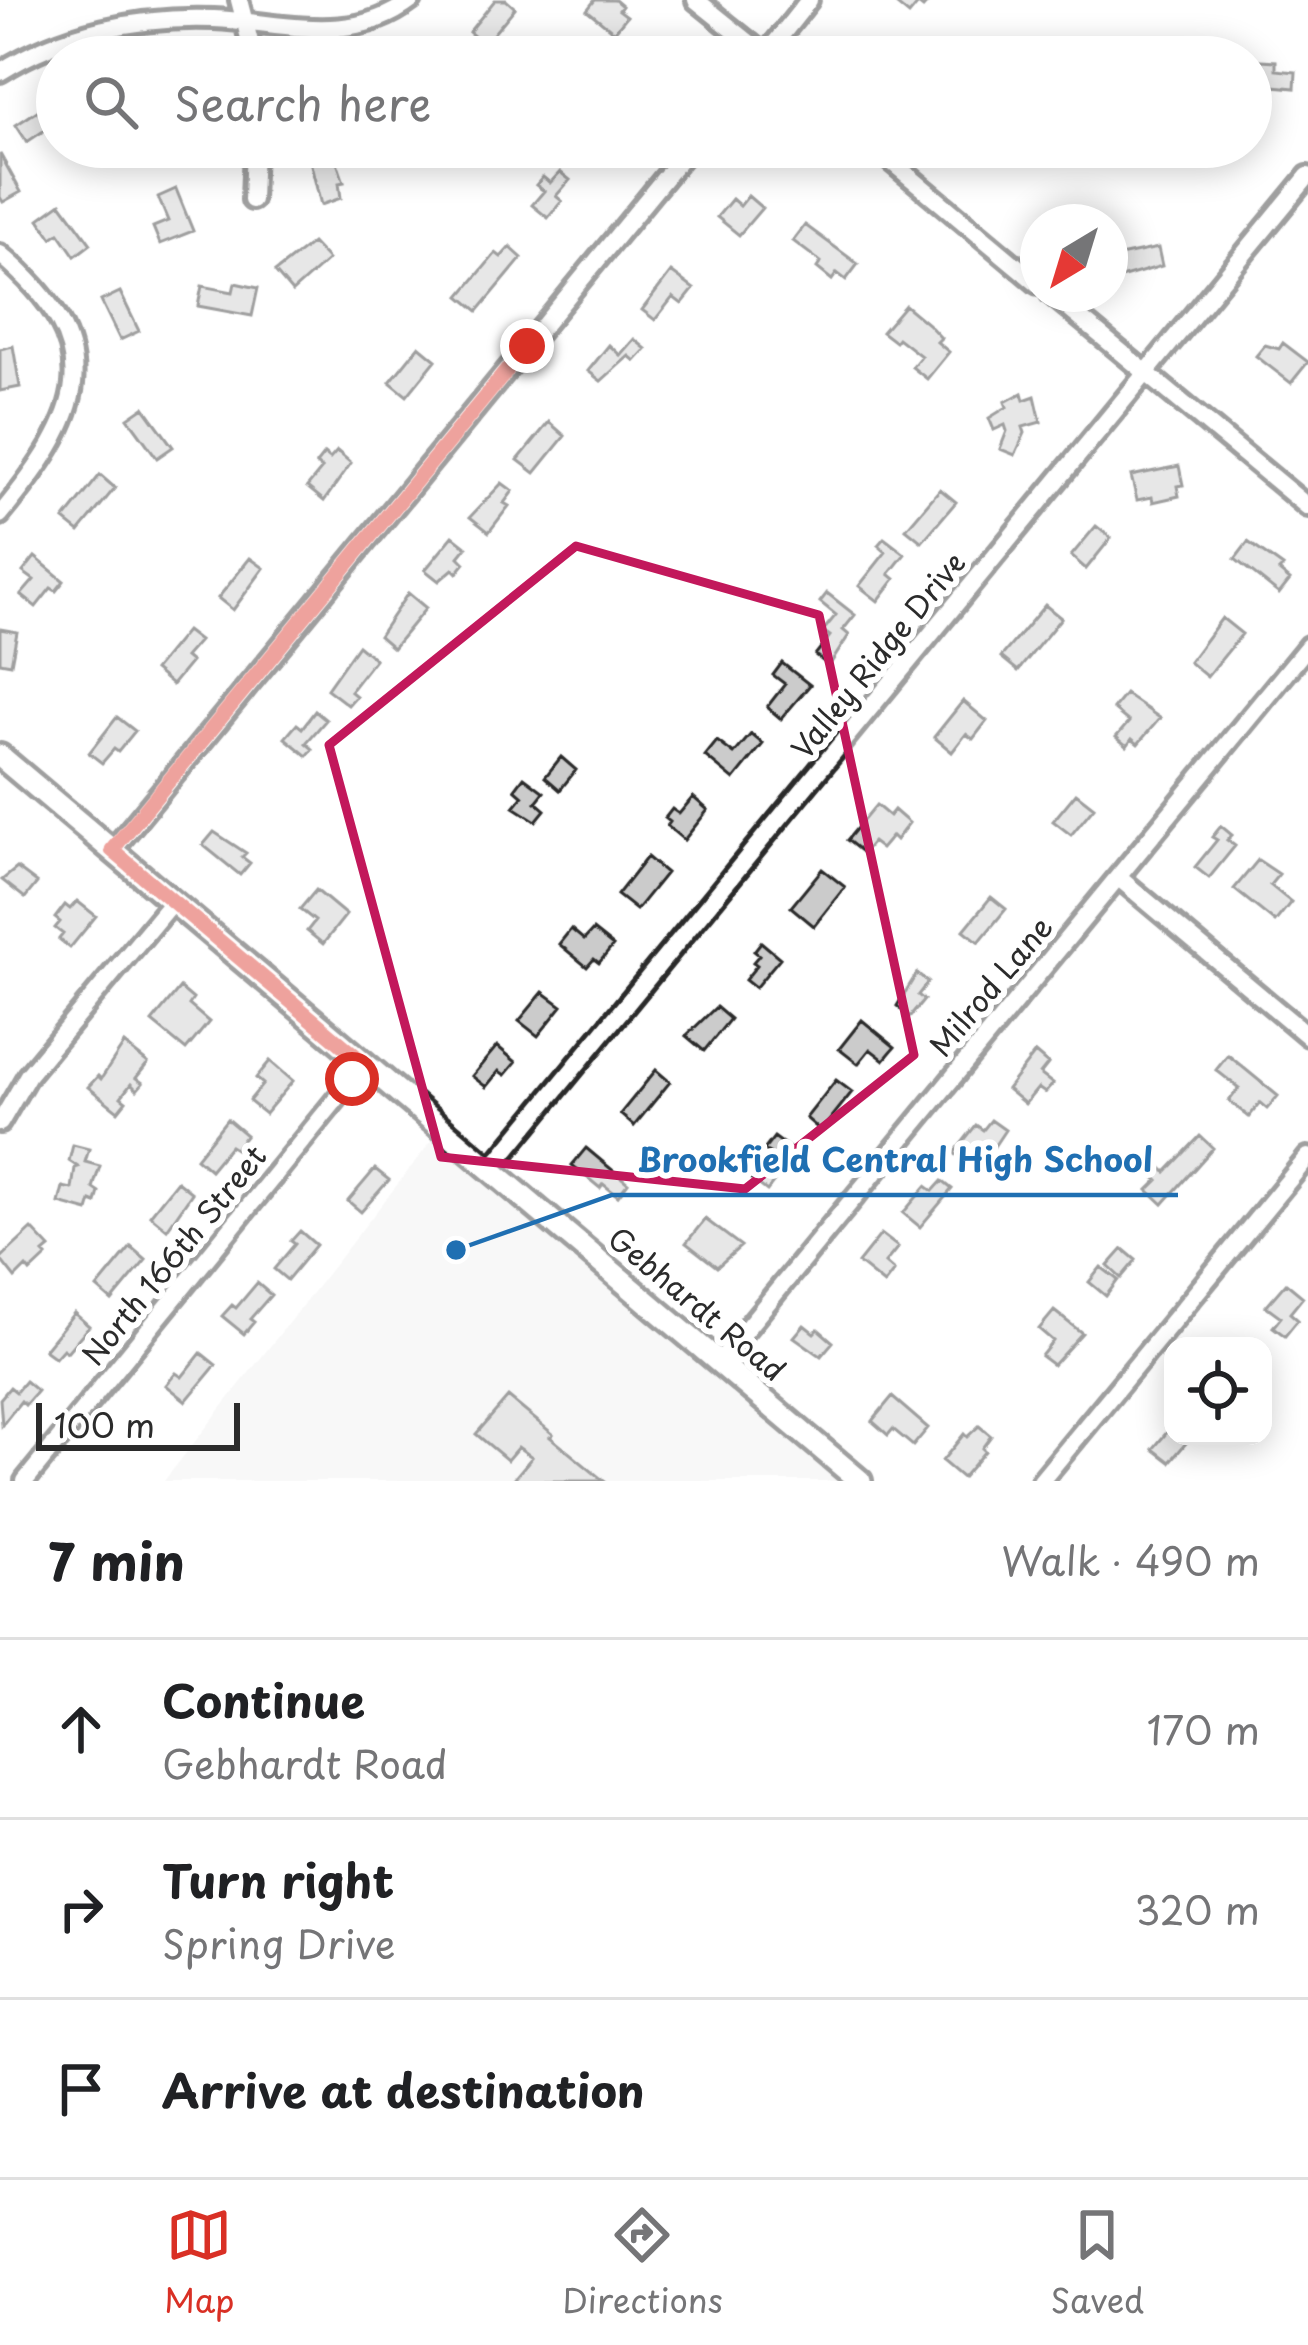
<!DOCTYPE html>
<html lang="en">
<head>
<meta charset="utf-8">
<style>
	:root { --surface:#fff; --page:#f6f6f6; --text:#202124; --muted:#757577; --line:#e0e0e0; --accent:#d93025 }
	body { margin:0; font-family:"Playpen Sans",sans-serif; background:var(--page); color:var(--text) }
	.controls { position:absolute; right:36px; bottom:36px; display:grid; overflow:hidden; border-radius:24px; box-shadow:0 6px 30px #0003 }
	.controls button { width:108px; height:108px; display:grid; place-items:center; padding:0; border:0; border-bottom:3px solid var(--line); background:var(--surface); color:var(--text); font:60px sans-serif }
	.compass { position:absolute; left:1020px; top:204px; width:108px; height:108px; border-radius:50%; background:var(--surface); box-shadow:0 6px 30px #0003; rotate:218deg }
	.scale { position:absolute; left:36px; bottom:30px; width:204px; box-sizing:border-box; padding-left:12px; border:6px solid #2b2b2b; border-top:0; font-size:33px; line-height:42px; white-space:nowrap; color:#2b2b2b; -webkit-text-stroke:9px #fff; paint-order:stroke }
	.stop { position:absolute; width:36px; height:36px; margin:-27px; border:9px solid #d93025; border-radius:50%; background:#fff }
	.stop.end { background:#d93025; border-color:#fff; box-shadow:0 3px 12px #0008 }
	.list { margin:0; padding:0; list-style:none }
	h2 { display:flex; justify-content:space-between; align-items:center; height:156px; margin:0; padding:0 48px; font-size:51px }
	h2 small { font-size:39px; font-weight:400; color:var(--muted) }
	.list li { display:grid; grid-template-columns:78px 1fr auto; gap:36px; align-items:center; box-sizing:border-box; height:180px; padding:0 48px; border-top:3px solid var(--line) }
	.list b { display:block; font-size:45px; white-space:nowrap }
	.list p { margin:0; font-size:39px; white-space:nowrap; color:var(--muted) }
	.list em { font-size:39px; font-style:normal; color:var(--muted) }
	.icon { flex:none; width:66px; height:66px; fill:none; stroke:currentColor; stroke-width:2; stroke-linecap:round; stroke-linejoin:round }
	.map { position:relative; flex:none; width:1308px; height:1481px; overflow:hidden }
	.search { position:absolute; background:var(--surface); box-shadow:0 6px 30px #0003; left:36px; right:36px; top:36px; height:132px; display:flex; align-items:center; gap:30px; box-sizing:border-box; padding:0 42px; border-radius:66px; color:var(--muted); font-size:45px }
	.sheet { height:696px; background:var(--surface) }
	nav { display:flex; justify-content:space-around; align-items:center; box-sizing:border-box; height:168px; border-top:3px solid var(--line); background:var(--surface); font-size:33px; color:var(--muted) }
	nav a { display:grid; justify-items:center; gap:6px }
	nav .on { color:var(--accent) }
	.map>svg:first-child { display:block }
	.built { fill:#efefef }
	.building { fill:#cbcbcb; stroke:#2b2b2b; stroke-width:3 }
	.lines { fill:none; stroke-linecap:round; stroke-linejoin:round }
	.street-casing { stroke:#2b2b2b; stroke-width:26 }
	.secondary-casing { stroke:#2b2b2b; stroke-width:30 }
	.street { stroke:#fff; stroke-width:16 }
	.secondary { stroke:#fff; stroke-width:21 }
	.route { stroke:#d93025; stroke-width:15 }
	.marked { fill:none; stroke:#c2185b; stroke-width:9; stroke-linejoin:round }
	.labels { text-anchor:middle; stroke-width:12; stroke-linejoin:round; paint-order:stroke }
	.street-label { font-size:30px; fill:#2b2b2b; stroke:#fff }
	.leader { fill:none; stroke:#1f6fb2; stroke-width:4.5 }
	.callout-dot { fill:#1f6fb2; stroke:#fff; stroke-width:4.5 }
	.callout-label { font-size:33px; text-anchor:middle; font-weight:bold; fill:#1f6fb2; stroke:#fff; stroke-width:12; stroke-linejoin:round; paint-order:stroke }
</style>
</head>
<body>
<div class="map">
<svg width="1308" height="1481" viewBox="0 0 1308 1481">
	<rect width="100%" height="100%" fill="#fff"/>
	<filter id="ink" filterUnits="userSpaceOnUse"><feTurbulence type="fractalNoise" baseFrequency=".00833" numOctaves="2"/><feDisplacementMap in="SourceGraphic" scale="24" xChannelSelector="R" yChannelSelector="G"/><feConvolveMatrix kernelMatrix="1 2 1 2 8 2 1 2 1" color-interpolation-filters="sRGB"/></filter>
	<g filter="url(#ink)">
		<path class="built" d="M434,1138L838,1481H164Z"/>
		<path class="building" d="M495,0H506L515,8L484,45L469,32Z
			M595,0H615L622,6L619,10L627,16L614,32L587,10Z
			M930,0L923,8L918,4L909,15L892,1Z
			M1261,60L1276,61V70L1296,72L1295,88L1251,84V65H1261Z
			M57,98V122L27,142L16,125Z
			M305,147H326L323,152L326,156L334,154L344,182L339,183L341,198L321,205L310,161L301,150Z
			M0,154L21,192L3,202L0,197Z
			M560,172L570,180L556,196L562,201L548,218L532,205L544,191L536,185L543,177L550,183Z
			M176,189L193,231L160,244L153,227L168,221L158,197Z
			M748,196L762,208L739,235L717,217L732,199L740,206Z
			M61,203L91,244L75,256L59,233L52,238L39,219Z
			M805,225L858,264L846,280L837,273L832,280L817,268L821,262L793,241Z
			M312,243L328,260L292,292L275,272Z
			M510,247L522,258L478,311L460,296L496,253L501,257Z
			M1158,248L1162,266L1110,281V258Z
			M671,272L694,289L682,304L673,297L655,320L642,310Z
			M235,283L258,288L252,316L198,306L202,286L233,292Z
			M120,292L139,331L120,340L101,301Z
			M905,305L928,324L941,338L937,342L949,352L927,379L912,367L921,356L898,338L895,342L882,332Z
			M634,339L646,349L635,361L629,356L601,381L588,371L609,345L620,355Z
			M1283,343L1308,362L1291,383L1256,356L1265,345L1279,349Z
			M13,346L20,387L0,391V349Z
			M419,346L436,360L407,396L390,382Z
			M1022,393L1024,400L1035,396L1041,422L1023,427L1025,433L1015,455L1000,449L1007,431L1005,425L994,430L989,418L1007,407L1005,402Z
			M144,407L173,447L157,458L128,418Z
			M549,422L565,436L535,473L518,460Z
			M337,451L351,463L324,501L307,487L322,469L316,464L324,454L330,459Z
			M1179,466L1183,485L1177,486L1179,496L1153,502L1152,497L1137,500L1131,476Z
			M100,475L115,488L79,532L64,520Z
			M502,483L513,491L504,503L509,506L489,532L470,517Z
			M940,489L956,502L922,542L906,529Z
			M1096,526L1111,538L1086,569L1071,556Z
			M453,536L467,547L459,557L465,563L457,573L453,569L439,581L425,570Z
			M884,538L905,554L889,574L895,579L878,601L859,586L886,552L878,545Z
			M1248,542L1283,567L1279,571L1290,580L1279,594L1235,559Z
			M35,557L64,581L56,591L51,588L36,607L21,595L34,580L23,572Z
			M250,558L264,568L233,610L218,598Z
			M408,593L426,608L393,648L379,636Z
			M827,593L855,615L843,630L849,635L829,666L815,655L830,636L823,631L836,615L820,602Z
			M1045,605L1061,618L1018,671L1001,657Z
			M1222,618L1242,634L1207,677L1189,662Z
			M0,629L17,632L11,664L0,662Z
			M186,631L199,641L185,657L191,662L172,685L154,670Z
			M358,645L375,659L350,691L356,696L348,705L327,689Z
			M782,663L810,685L781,719L767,707L785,684L773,675Z
			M1125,694L1160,718L1138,744L1132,739L1127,746L1116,737L1129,722L1113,709Z
			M963,701L987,721L973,739L966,734L952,752L934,737Z
			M315,711L326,720L306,743L313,749L307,756L285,738L297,724L302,728Z
			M117,717L135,731L118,752L114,749L102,763L89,753Z
			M751,734L763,744L734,780L705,756L717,741L734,754Z
			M561,757L576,770L560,790L545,777Z
			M524,777L544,792L536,802L545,810L536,821L514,807L523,796L515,789Z
			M1076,793L1094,807L1071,835L1053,821Z
			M693,797L708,810L684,840L667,826L670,822L665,818L672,809L679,814Z
			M876,805L889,816L894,810L909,823L896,840L892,836L881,849L872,842L863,853L847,840Z
			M1221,826L1232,835L1227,840L1235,846L1209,878L1195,867L1217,840L1212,837Z
			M214,832L246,853L242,857L250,863L240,875L203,845Z
			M647,857L666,873L636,910L617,895Z
			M1258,860L1279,874L1270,885L1291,902L1275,922L1234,889Z
			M17,868L37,883L25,898L2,880Z
			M822,869L845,887L814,926L791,907Z
			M316,890L346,915L323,944L307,931L315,921L300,909Z
			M991,897L1006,909L979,942L964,930Z
			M77,901L96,916L70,948L59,939L63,934L55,928L60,922L55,918L65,905L70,909Z
			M571,929L584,940L593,930L613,946L599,963L594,959L587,967L559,944Z
			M761,942L780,958L755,988L745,980L757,965L753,962L759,955L754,951Z
			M917,973L928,982L918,995L924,1000L910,1017L897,1006Z
			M180,988L193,999L189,1005L209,1022L186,1050L152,1022Z
			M543,992L562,1006L538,1036L519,1021Z
			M716,1007L730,1019L704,1051L686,1036Z
			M862,1020L895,1047L884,1060L870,1049L858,1064L839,1049Z
			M124,1044L148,1063L136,1078L143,1083L137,1090L131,1084L121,1097L126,1101L118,1111L88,1087L98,1076L101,1079Z
			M497,1046L516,1062L505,1075L499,1071L486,1087L472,1076Z
			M1035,1053L1048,1064L1040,1074L1053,1084L1045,1093L1038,1088L1025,1104L1007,1089Z
			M1228,1055L1278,1096L1267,1109L1260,1103L1249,1117L1229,1101L1239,1088L1216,1070Z
			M270,1061L293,1081L265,1114L249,1101L263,1084L256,1078Z
			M656,1070L670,1082L634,1126L620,1114Z
			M836,1080L852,1092L821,1131L806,1118Z
			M227,1119L246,1135L235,1149L230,1146L210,1170L196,1158Z
			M991,1120L1005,1130L985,1160L979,1155L970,1166L954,1153L976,1125L983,1130Z
			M1200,1136L1213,1148L1163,1204L1148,1190L1158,1180L1151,1174L1159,1165L1166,1172Z
			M774,1137L789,1148L773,1169L780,1174L767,1191L750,1178L769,1153L764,1150Z
			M73,1145L89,1149L85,1162L100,1166L93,1188L99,1192L96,1203L91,1201L88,1211L59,1203L63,1187L72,1189L75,1168L78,1167L69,1161Z
			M586,1148L628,1183L618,1196L603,1184L600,1188L572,1165Z
			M375,1169L389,1180L361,1212L348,1201Z
			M177,1181L192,1193L167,1229L150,1215Z
			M942,1181L952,1189L920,1227L903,1213L926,1186L933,1191Z
			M705,1219L741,1246L717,1267L686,1243Z
			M32,1229L50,1248L44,1253L47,1256L30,1272L26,1267L15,1278L0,1259Z
			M300,1231L316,1245L287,1280L274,1269L295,1244L291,1241Z
			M881,1234L898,1247L885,1263L894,1271L884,1284L858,1263Z
			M131,1247L146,1260L112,1301L97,1288Z
			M1123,1249L1136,1260L1121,1278L1108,1266Z
			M1101,1267L1118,1280L1106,1296L1089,1282Z
			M257,1283L271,1295L250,1319L254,1322L244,1334L222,1316L232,1305L236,1308Z
			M1286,1283L1303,1297L1290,1313L1298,1320L1285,1336L1273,1327L1281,1317L1266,1306Z
			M1054,1311L1082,1333L1053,1365L1041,1356L1053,1341L1039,1329Z
			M74,1313L89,1326L67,1352L63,1349L55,1358L44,1350Z
			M804,1325L814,1333L818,1329L833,1342L821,1356L794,1337Z
			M201,1353L216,1365L186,1401L166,1385L176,1373L182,1377Z
			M25,1381L37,1391L25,1405L21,1401L2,1425L0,1399L10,1387L16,1392Z
			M508,1397L553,1434L550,1437L604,1481H512L532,1457L518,1447L507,1460L476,1434Z
			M892,1397L928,1428L913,1446L893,1429L888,1435L872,1421Z
			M1173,1425V1436H1192L1170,1462L1153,1449Z
			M979,1426L991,1436L982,1448L985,1451L962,1478L942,1461L964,1434L967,1437Z"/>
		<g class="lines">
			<defs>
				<path id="street" d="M239,0L254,57
					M696,0L767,57
					M764,57L809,0
					M0,72C63,32 140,16 214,19C284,22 350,47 412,0
					M874,147L1038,284
					M252,200L254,147
					M0,254C113,348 82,416 0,515
					M1051,294L1308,507
					M112,851L690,147
					M1119,878L1308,1036
					M0,1123L28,1075L172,902
					M490,1170L1308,176
					M718,1363L1308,646
					M25,1481L365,1064
					M1041,1481L1308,1157"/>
				<path id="secondary" d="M0,756L860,1481"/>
			</defs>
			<use href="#street" class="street-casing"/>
			<use href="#secondary" class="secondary-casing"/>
			<use href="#street" class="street"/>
			<use href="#secondary" class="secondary"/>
		</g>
	</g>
	<g class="lines" filter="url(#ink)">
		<path class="route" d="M352,1079L365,1064L112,850L527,346"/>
	</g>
	<path d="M0 0H1308V1481H0ZM576,546L819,615L914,1055L745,1189L441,1157L329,745Z" fill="#fff" fill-opacity=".55" fill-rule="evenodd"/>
	<path class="marked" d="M576,546L819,615L914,1055L745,1189L441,1157L329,745Z"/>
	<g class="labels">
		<g class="street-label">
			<text transform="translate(879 656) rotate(-51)" y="10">Valley Ridge Drive</text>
			<text transform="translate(992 987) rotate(-50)" y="10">Milrod Lane</text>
			<text transform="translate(175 1256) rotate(-51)" y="10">North 166th Street</text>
			<text transform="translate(696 1305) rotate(40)" y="10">Gebhardt Road</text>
		</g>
	</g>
	<path class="leader" d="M456 1250L612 1195H1178"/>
	<circle class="callout-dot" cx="456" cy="1250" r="12"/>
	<g class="callout-label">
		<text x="895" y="1172">Brookfield Central High School</text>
	</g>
</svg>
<div class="controls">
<button><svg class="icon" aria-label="locate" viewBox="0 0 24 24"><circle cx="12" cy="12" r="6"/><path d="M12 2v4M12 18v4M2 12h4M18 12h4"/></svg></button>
</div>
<svg class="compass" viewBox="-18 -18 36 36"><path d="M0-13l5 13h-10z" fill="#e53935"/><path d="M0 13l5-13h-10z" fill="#757577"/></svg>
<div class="scale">100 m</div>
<div class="stop" style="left:352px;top:1079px"></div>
<div class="stop end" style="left:527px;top:346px"></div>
<div class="search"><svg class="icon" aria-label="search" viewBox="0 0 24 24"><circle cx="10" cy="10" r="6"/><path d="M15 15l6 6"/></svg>Search here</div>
</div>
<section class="sheet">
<h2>7 min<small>Walk · 490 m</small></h2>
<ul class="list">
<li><svg class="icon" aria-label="ahead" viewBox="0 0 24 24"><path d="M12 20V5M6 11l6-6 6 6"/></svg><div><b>Continue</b><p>Gebhardt Road</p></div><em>170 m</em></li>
<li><svg class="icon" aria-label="right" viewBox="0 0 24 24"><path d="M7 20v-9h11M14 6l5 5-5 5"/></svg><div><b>Turn right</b><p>Spring Drive</p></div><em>320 m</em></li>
<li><svg class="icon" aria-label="arrive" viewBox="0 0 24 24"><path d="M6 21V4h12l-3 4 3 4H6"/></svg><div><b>Arrive at destination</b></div></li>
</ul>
</section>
<nav>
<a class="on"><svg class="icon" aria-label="map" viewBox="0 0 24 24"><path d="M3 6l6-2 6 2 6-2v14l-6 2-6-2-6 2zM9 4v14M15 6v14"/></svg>Map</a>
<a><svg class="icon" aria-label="directions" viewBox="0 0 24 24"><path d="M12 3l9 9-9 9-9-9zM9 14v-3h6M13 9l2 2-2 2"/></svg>Directions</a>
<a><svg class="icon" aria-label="saved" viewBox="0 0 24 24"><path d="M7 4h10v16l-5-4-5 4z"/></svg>Saved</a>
</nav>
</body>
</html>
